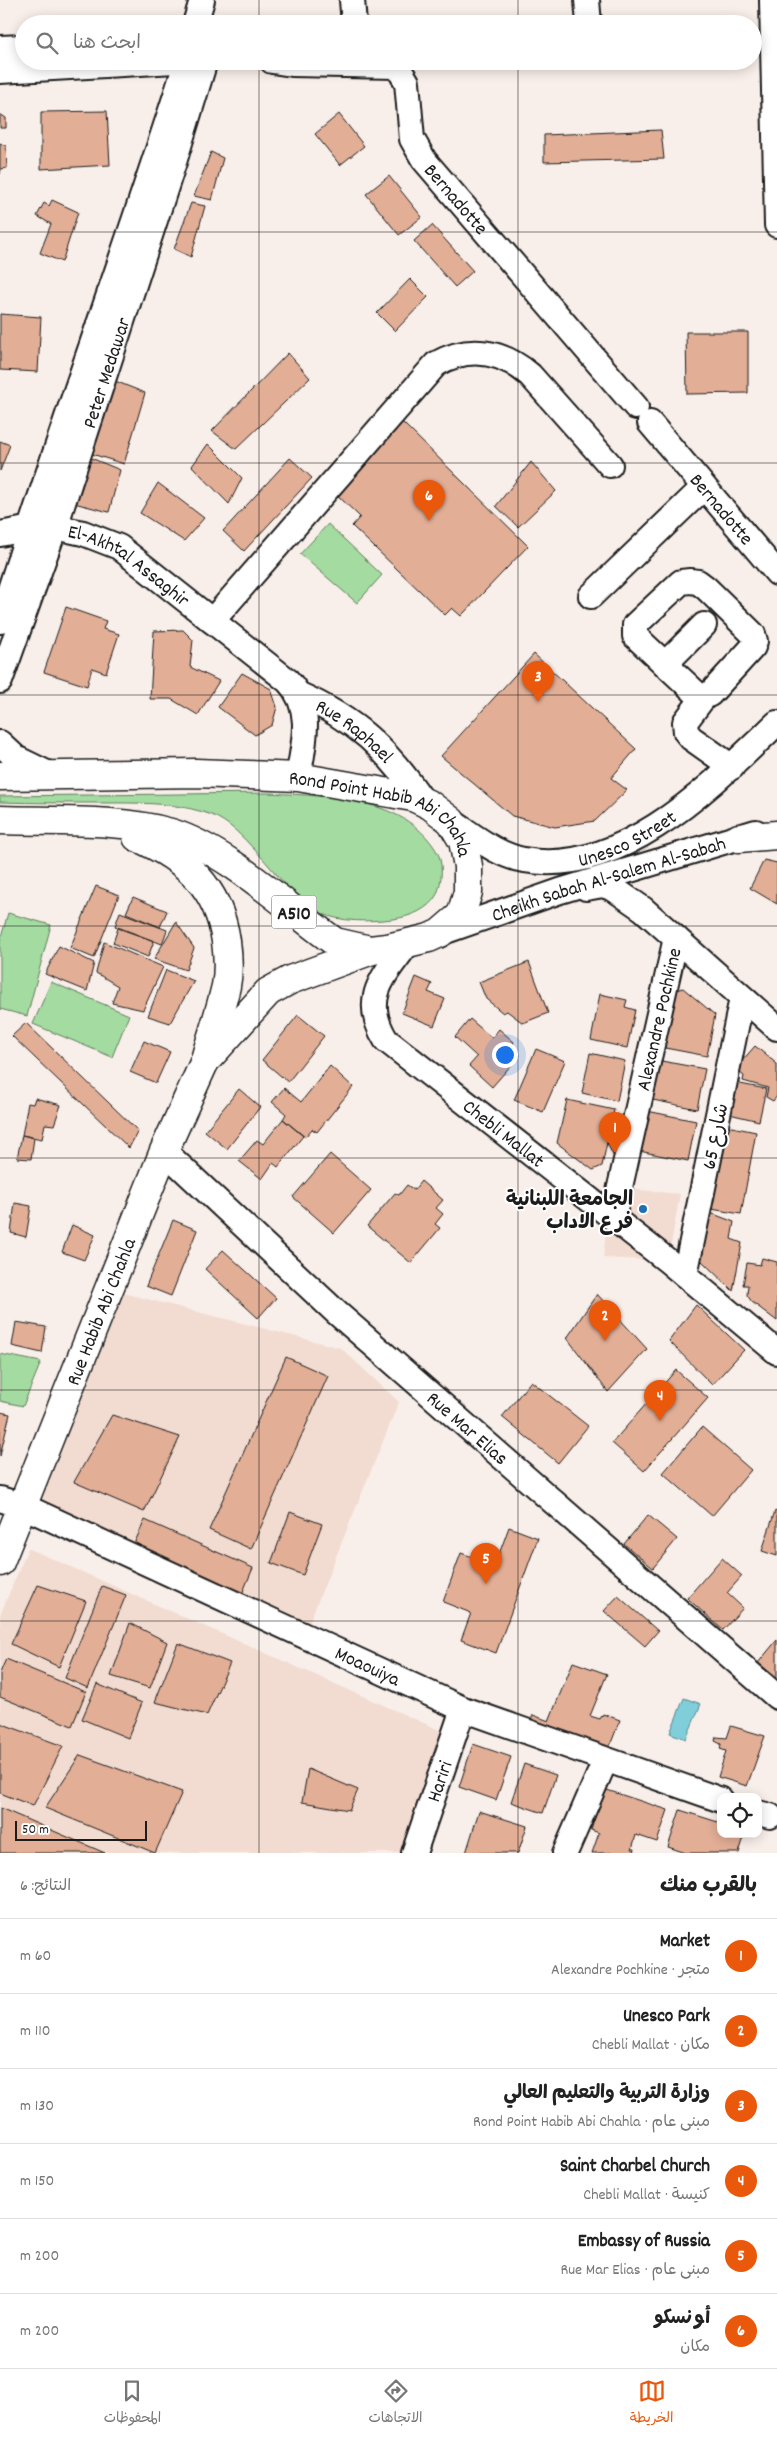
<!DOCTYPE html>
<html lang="ar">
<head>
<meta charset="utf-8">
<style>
	:root { --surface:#fff; --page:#f2f2f2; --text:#222; --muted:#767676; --line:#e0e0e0; --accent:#ea580c }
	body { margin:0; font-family:Dekko,"Playpen Sans Arabic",sans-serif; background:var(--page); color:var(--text); direction:rtl }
	.controls { position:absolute; right:15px; bottom:15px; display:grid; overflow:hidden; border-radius:10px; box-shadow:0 2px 12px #0003 }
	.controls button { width:45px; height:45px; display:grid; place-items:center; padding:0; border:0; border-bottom:1px solid var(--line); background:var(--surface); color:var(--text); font:25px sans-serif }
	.scale { position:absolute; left:15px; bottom:12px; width:132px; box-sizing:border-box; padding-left:5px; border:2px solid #1c1c1c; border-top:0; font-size:14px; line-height:18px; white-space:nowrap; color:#1c1c1c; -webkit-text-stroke:4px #fff; paint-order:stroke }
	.you { position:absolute; left:504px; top:1054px; width:18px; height:18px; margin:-12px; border:4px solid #fff; border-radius:50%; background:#1a73e8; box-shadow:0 0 0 8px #1a73e833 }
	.badge { display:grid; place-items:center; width:32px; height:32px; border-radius:50%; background:var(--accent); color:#fff; font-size:16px; font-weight:700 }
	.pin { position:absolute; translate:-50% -41px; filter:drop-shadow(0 1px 2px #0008) }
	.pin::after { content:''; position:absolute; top:26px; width:18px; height:15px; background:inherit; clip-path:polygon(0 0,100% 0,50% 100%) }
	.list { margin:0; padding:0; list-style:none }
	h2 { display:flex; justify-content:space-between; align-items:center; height:65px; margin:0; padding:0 20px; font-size:21px }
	h2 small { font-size:16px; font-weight:400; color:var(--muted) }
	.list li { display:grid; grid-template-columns:32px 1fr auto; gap:15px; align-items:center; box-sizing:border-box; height:75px; padding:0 20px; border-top:1px solid var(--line) }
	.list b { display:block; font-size:19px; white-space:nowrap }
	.list p { margin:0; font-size:16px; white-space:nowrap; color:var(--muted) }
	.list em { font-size:16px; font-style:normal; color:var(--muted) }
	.icon { flex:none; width:28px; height:28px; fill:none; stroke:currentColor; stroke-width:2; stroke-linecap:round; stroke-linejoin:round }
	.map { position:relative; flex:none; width:777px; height:1853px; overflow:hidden; direction:ltr }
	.search { position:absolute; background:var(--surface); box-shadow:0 2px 12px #0003; left:15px; right:15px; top:15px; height:55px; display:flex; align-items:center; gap:12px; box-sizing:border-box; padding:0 18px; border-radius:28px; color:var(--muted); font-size:19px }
	.sheet { height:515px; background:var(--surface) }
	nav { display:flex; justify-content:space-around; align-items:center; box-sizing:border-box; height:70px; border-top:1px solid var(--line); background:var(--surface); font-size:14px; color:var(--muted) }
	nav a { display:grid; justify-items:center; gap:2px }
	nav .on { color:var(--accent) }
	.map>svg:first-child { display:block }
	.built { fill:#f2dcd1 }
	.green { fill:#a3dba0; stroke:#607c5e }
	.water { fill:#7fceda; stroke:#57878e }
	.building { fill:#e2ae96; stroke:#1c1c1c }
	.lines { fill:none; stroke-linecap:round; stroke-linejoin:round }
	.minor-casing { stroke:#1c1c1c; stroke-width:28 }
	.major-casing { stroke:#1c1c1c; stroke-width:31 }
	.highway-casing { stroke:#1c1c1c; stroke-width:31 }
	.minor { stroke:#fff; stroke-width:24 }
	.major { stroke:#fff; stroke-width:28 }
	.highway { stroke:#fff; stroke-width:28 }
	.grid { fill:none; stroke:#1c1c1c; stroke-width:1; stroke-opacity:0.55 }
	.poi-dot { fill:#1f6fb2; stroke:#fff; stroke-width:2 }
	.labels { text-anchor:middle; stroke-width:4; stroke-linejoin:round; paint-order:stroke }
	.shield { fill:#fff; stroke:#606060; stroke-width:1 }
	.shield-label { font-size:19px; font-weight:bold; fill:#1c1c1c }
	.street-label { font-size:20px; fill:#1c1c1c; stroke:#fff }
	.poi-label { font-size:20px; font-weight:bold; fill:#1c1c1c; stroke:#fff; text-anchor:end }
</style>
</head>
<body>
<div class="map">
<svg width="777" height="1853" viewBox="0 0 777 1853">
	<rect width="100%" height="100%" fill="#f9efea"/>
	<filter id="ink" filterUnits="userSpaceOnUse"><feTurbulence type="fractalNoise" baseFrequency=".02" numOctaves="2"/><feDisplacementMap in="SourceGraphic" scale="10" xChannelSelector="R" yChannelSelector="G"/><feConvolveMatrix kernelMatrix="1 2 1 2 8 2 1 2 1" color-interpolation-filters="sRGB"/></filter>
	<g filter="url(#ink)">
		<path class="built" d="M611,1187L680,1194L668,1261L603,1258Z
			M123,1293L341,1348L399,1402L307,1628L34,1505Z
			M28,1548L444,1732L402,1853H0V1615Z"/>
		<path class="green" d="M328,524L382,575L357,603L300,554Z
			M268,793C324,796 403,796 436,850C444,861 442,882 437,894C429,910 409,917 393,919C368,922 333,923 312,908C288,892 271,866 251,846C237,831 224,818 203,812C170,802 136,803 102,803C68,803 34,803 0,802V796Z
			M8,913L51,925L27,1016L0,1009V941Z
			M51,982L129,1015L112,1057L33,1024Z
			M0,1354L41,1362L23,1406L0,1401Z"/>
		<path class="water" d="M684,1698L701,1704L686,1739L670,1733Z"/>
		<path class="building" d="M107,111L110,165L41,169V112Z
			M0,114L6,118V128H0Z
			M339,114L364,146L340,165L315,134Z
			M661,130L664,159L544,162V135Z
			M0,143L6,146L7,168L1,169L0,174Z
			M211,152L223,158L212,200L194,196Z
			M389,176L422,217L399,235L366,194Z
			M52,200L78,212L62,262L40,253L51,224L37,216L44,203L49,206Z
			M191,203L205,206L191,257L174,249Z
			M432,225L473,271L455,287L414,241Z
			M410,279L428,297L395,331L377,313Z
			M0,314L41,317L38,372L0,370Z
			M686,332H748V393L687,394Z
			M288,353L310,378L236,449L212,431Z
			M115,381L145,393L124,464L92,454Z
			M400,420L528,546L461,616L452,608L445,615L352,526L360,517L334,492Z
			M0,441L10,445L0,471Z
			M208,444L242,478L229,504L192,466Z
			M91,458L120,470L109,512L74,503Z
			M290,458L312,478L244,551L223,531Z
			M531,462L556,491L518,527L496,506Z
			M158,483L204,518L184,541L140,513Z
			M66,607L106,621L103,629L119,634L106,673L92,668L87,686L44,672Z
			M183,630L193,640L190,667L219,681L198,715L171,699H150L154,631Z
			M534,654L636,749L611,778L627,790L595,821L555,827L512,816L441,756Z
			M242,673L271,689L277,707L272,725L255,735L218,707Z
			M764,860L777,863V904L750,888Z
			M96,886L119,895L94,958L70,948Z
			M133,897L167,911L160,927L126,913Z
			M120,912L167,930L162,944L115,926Z
			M176,922L194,948L186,970L154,959Z
			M118,928L154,941L148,957L113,943Z
			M104,942L163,967L143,1010L112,1003L118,986L96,973Z
			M59,946L94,963L87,991L45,974Z
			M529,962L548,1013L523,1023L507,1011L503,1013L486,999L479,982Z
			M166,970L194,981L170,1023L148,1016Z
			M416,977L432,984L428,992L445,999L434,1026L402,1013Z
			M683,988L715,1015L707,1056L660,1047L671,991Z
			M600,994L627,1000L625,1007L635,1010L627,1048L591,1040Z
			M298,1015L324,1036L288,1082L262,1060Z
			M470,1019L492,1038L499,1029L514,1042L511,1046L520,1055L492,1087L469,1066L477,1057L455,1037Z
			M26,1023L138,1131L129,1148L12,1036Z
			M144,1041L170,1052L156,1083L130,1072Z
			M755,1046L777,1064V1096L773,1101L766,1097L768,1088L743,1081L744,1076L735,1069Z
			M536,1049L565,1061L543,1112L514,1100Z
			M590,1053L625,1061L617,1101L582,1093Z
			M656,1060L705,1069L697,1109L648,1099Z
			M330,1066L353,1087L317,1132L312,1129L305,1137L283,1119L286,1114L272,1102L284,1088L301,1102Z
			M731,1077L740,1080V1084L766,1089L759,1121L725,1113Z
			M239,1089L260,1107L227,1149L205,1131Z
			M35,1098L61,1105L54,1125L45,1124L42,1139L22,1135L28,1103L33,1104Z
			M567,1100L614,1110L602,1166L593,1170L557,1143Z
			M647,1111L696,1121L688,1161L639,1151Z
			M283,1119L303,1136L278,1167L273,1163L262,1179L239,1161L257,1140L263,1144Z
			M722,1125L756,1132L741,1214L705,1208Z
			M22,1135L34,1138L31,1159L17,1158Z
			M607,1143L618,1144L617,1163Z
			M330,1154L371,1190L334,1233L293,1197Z
			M421,1181L443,1200L436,1208L443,1214L435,1224L440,1228L411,1263L367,1226L395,1193L399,1195L407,1185L414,1190Z
			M15,1203L31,1206L26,1237L11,1233Z
			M703,1210L734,1222L731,1239L742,1243L733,1291L702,1261L697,1249Z
			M173,1220L197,1230L171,1296L146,1286Z
			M72,1225L95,1235L84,1260L62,1252Z
			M223,1250L276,1298L258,1318L205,1269Z
			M762,1258L777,1262V1321L752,1302L747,1295L748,1285H743L747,1263L760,1265Z
			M597,1294L647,1349L608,1392L567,1338Z
			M696,1305L744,1350L712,1385L669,1341Z
			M16,1322L46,1327L42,1353L12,1346Z
			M286,1357L328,1376L251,1549L209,1530Z
			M676,1370L708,1398L644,1471L612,1443Z
			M531,1381L588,1426L558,1463L502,1417Z
			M0,1412L10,1414L0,1456Z
			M112,1415L180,1437L144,1512L74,1482Z
			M702,1427L751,1470L712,1516L663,1473Z
			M775,1511L777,1512V1556L762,1551Z
			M290,1512L322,1524L303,1575L271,1563Z
			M648,1515L677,1539L653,1568L624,1544Z
			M145,1520L253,1568L242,1594L133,1546Z
			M509,1527L538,1538L496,1653L461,1640L471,1613L443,1602L461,1553L495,1565Z
			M722,1558L742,1576L727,1593L743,1608L723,1630L687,1598Z
			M38,1585L86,1601L59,1667L11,1644Z
			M102,1586L126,1595L88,1688L65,1678Z
			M618,1596L658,1631L645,1646L604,1611Z
			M130,1623L167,1642L150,1688L111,1676Z
			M777,1640V1678L758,1663Z
			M178,1643L230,1663L207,1715L155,1702Z
			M6,1659L86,1692L72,1726L0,1697V1673Z
			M573,1662L607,1674L590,1716L600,1719L603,1714L620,1720L609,1748L529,1725L533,1715L549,1721Z
			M97,1684L142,1703L128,1738L82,1719Z
			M0,1723L63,1746L33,1806L0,1793Z
			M731,1726L765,1736L747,1786L718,1777L726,1751L720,1749L721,1744L715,1741L716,1737L727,1738Z
			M473,1744L511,1757L496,1800L459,1787Z
			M80,1755L182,1792L155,1853L45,1808Z
			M524,1764L556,1775L543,1813L511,1802Z
			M308,1769L358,1790L349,1810L302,1802Z
			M604,1789L668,1810L657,1842L636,1835L632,1849H635L634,1853H592L599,1833L591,1830Z
			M0,1808L105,1853H0Z
			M680,1810L721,1823V1834H745L739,1853H686L668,1847Z
			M479,1811L527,1826L518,1853H466Z"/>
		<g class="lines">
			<defs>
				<g id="minor">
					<path d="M352,0L354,24"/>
					<path d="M587,0L589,24"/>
					<path d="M772,0L777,225"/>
					<path d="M195,24L202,0"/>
					<path d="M0,48L24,47"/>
					<path id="s1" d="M272,61L292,64L397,66L407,82L412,139L424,160L636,407"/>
					<path d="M0,71L175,61"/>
					<path id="s2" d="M650,423L777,573"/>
					<path id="s3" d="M0,534L37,527H55L83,533L119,547L288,681C314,708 304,744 298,777"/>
					<path d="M690,581L698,582L706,588L753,634L755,641L753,647L710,694L704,697L698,695L635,636V625L681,582Z"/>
					<path d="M591,596L704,487"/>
					<path d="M0,621C59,433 127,249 187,61"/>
					<path d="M212,621L436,364C469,345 502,351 530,375L610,465"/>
					<path d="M665,664L704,625"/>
					<path id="s4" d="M0,681L55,527L175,159L205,61"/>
					<path id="s5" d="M298,694C355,719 387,749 422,800"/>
					<path d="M704,697L685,722L686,732L691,738L732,767"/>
					<path d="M0,743L16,758L51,775"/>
					<path id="s6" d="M451,821C473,835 498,856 524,860C622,878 713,784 777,723"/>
					<path d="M586,888L603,885L614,889L643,909L777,1028"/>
					<path id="s7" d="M443,932L560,891L756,832"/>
					<path id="s8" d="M408,943C384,976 360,998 386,1040L668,1261L777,1352"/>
					<path id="s9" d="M164,1151L337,1313L777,1697"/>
					<path id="s10" d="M613,1218L676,938"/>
					<path d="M685,1275L742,998"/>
					<path id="s11" d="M0,1499L23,1506L463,1709L721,1800"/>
					<path d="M758,1813L770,1816"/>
					<path id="s12" d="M414,1853L463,1709"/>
					<path d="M565,1853L605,1761"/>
				</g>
				<g id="major">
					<path id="s13" d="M0,1562L164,1151L204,1063"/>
				</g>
				<g id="highway">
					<path id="s14" d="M0,776L196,773L298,777L413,797L430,805L451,821L463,841L468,866V892L461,915L440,933L429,938L387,948L370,950L335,942C287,908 227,850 171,833C119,818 54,822 0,820"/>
					<path d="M137,837C186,859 218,886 226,941C228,956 229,971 226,986C220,1012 211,1038 204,1063"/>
					<path d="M739,838L777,835"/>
					<path d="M210,1056L268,992L290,980L372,950"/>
				</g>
			</defs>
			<use href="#minor" class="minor-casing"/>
			<use href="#major" class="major-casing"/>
			<use href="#highway" class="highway-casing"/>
			<use href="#minor" class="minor"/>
			<use href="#major" class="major"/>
			<use href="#highway" class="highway"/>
		</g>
	</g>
	<path class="grid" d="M259,0V24M518,0V24M259,61V1853M518,61V1853M0,232H777M0,463H777M0,695H777M0,926H777M0,1158H777M0,1390H777M0,1621H777"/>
	<circle class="poi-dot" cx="643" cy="1209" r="5"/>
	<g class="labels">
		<rect class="shield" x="271.5" y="895.5" width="45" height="33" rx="4"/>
		<g class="shield-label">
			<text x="294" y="919">A510</text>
		</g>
		<g class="street-label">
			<text dy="7" stroke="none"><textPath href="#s1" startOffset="276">Bernadotte</textPath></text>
			<text dy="7" stroke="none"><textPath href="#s4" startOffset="326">Peter Medawar</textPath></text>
			<text dy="7" stroke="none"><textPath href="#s2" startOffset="112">Bernadotte</textPath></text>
			<text dy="7" stroke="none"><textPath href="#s3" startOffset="140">El-Akhtal Assaghir</textPath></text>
			<text dy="7" stroke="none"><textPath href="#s5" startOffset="68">Rue Raphael</textPath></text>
			<text dy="7" stroke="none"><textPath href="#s14" startOffset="394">Rond Point Habib Abi Chahla</textPath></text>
			<text dy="7" stroke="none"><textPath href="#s6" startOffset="191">Unesco Street</textPath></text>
			<text dy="7" stroke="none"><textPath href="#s7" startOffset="174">Cheikh Sabah Al-Salem Al-Sabah</textPath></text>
			<text dy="7" stroke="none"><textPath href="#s10" startOffset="204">Alexandre Pochkine</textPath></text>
			<text dy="7" stroke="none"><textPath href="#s8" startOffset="259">Chebli Mallat</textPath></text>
			<text transform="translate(714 1136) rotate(-78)" y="7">شارع 65</text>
			<text dy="7" stroke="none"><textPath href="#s13" startOffset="270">Rue Habib Abi Chahla</textPath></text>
			<text dy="7" stroke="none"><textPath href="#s9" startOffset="411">Rue Mar Elias</textPath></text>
			<text dy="7" stroke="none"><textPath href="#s11" startOffset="404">Moaouiya</textPath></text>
			<text dy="7" stroke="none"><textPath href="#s12" startOffset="76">Hariri</textPath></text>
		</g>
		<g class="poi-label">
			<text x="633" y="1205">الجامعة اللبنانية<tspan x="633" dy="23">فرع الاداب</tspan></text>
		</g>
	</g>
</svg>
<div class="controls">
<button><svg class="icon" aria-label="locate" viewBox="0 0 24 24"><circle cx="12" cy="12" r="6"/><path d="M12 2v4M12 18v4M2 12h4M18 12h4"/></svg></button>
</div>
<div class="scale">50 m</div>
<div class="you"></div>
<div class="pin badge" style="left:615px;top:1153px">1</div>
<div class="pin badge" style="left:605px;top:1341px">2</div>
<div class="pin badge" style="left:538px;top:702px">3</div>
<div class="pin badge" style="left:660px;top:1421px">4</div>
<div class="pin badge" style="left:486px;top:1584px">5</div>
<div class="pin badge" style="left:429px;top:521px">6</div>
<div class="search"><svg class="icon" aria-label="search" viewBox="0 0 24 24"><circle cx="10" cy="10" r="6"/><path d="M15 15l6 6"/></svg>ابحث هنا</div>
</div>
<section class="sheet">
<h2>بالقرب منك<small>النتائج: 6</small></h2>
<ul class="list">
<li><span class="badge">1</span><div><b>Market</b><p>متجر · Alexandre Pochkine</p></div><em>60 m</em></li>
<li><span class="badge">2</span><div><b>Unesco Park</b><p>مكان · Chebli Mallat</p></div><em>110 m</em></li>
<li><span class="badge">3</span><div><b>وزارة التربية والتعليم العالي</b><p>مبنى عام · Rond Point Habib Abi Chahla</p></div><em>130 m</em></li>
<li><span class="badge">4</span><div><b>Saint Charbel Church</b><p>كنيسة · Chebli Mallat</p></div><em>150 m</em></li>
<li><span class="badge">5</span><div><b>Embassy of Russia</b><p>مبنى عام · Rue Mar Elias</p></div><em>200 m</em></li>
<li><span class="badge">6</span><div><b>أونسكو</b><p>مكان</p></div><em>200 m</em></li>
</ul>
</section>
<nav>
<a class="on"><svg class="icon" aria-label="map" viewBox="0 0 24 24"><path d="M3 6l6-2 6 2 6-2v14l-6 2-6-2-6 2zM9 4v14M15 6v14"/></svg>الخريطة</a>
<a><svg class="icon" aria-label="directions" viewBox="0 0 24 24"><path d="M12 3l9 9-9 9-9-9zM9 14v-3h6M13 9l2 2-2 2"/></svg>الاتجاهات</a>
<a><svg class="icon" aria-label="saved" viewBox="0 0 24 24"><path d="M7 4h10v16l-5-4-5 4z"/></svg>المحفوظات</a>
</nav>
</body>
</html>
